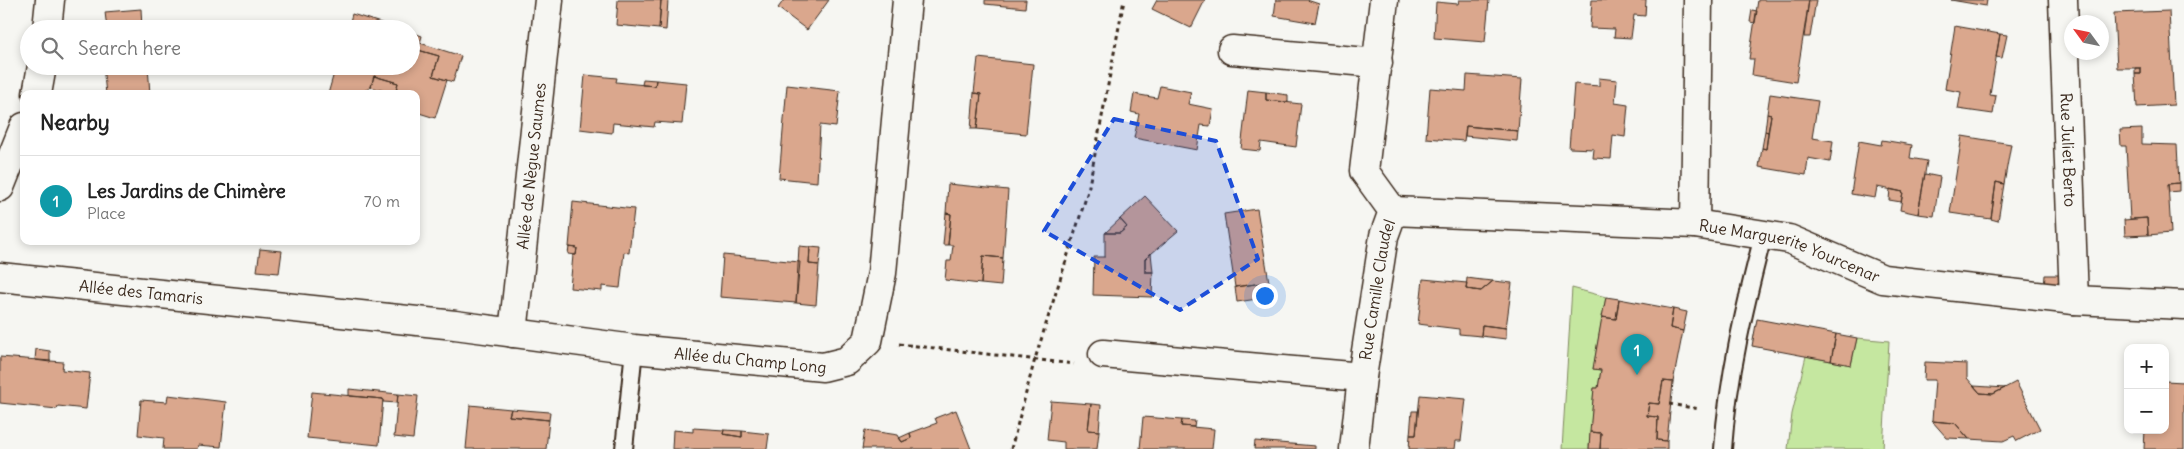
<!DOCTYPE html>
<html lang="en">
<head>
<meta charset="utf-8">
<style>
	:root { --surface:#fff; --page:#f6f6f6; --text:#222; --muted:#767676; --line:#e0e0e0; --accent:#1f6fb2 }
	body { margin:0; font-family:Delius,sans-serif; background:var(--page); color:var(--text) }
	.controls { position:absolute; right:15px; bottom:15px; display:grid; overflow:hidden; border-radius:10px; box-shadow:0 2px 8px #0003 }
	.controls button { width:45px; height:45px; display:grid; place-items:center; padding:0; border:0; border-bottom:1px solid var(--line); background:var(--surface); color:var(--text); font:25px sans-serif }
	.compass { position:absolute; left:2064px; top:15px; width:45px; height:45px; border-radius:50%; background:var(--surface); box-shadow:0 2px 8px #0003; rotate:303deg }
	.you { position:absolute; left:1264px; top:295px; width:18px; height:18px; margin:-12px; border:4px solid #fff; border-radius:50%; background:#1a73e8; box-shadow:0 0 0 8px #1a73e833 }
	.badge { display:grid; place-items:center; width:32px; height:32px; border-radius:50%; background:var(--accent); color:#fff; font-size:16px; font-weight:700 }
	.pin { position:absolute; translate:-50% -41px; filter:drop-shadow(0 1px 2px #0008) }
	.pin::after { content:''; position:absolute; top:26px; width:18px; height:15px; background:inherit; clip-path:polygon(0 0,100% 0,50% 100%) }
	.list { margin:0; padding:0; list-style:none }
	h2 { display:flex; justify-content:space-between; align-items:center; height:65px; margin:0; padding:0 20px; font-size:21px }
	h2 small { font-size:16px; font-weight:400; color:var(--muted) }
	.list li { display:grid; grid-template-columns:32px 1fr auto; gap:15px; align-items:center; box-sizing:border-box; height:90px; padding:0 20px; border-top:1px solid var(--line) }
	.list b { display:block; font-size:19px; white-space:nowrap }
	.list p { margin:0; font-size:16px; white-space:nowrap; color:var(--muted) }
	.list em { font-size:16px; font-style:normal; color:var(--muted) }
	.icon { flex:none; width:28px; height:28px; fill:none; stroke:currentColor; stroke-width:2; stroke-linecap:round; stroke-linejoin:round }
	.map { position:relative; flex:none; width:2184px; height:449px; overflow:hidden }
	.search { position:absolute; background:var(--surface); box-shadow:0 2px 8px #0003; left:20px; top:20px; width:400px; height:55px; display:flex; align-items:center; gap:12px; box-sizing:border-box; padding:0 18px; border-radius:28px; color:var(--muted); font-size:19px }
	.panel { position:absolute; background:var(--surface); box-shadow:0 2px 8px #0003; left:20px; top:90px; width:400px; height:155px; border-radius:10px }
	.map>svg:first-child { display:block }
	.green { fill:#c5e7a0; stroke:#80885f }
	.building { fill:#daa78d; stroke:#3b2a1e }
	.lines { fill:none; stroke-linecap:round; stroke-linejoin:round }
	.lane-casing { stroke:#3b2a1e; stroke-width:20 }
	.street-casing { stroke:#3b2a1e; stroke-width:31 }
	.path { stroke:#3b2a1e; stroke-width:3; stroke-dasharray:4 4; stroke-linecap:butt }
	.lane { stroke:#f6f6f2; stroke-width:16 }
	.street { stroke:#f6f6f2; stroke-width:28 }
	.marked { fill:#1d4ed8; fill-opacity:0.2; stroke:#1d4ed8; stroke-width:4; stroke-dasharray:10 6; stroke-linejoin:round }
	.labels { text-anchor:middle; stroke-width:4.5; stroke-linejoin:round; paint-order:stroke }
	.street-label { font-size:16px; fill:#3b2a1e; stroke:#f6f6f2 }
</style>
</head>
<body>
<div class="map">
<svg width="2184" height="449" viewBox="0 0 2184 449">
	<rect width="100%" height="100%" fill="#f6f6f2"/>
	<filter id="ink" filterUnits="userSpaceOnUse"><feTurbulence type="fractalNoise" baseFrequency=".02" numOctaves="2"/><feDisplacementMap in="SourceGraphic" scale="10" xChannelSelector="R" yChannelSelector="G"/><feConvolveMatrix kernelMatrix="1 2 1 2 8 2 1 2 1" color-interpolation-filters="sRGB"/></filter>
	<g filter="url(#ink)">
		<path class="green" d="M1572,288L1606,297L1593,369L1601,370L1598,388H1594L1589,449H1562Z
			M1857,338L1889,341L1883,449H1788L1792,414L1806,356L1851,365Z"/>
		<path class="building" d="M618,0H661L659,29L616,25Z
			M661,0H668L666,30L659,29Z
			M784,0H829L807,30L778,8Z
			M985,0H1026L1025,8L985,4Z
			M1157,0H1205L1191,28L1152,9Z
			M1276,0H1307L1319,4L1315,23L1274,16Z
			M1459,0H1489L1485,42L1434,38L1436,2L1458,4Z
			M1592,0H1646L1645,16L1634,15L1631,38L1614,37L1615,29L1590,28Z
			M1758,0H1809L1796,82L1752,75L1754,59H1749Z
			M1809,0H1816L1810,37H1804Z
			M1951,0H1987L1986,6Z
			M141,9L142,29H107L105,12Z
			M1752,10L1757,11L1755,23L1750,22Z
			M2169,11L2174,105L2137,107L2135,74H2141V68H2117L2114,13Z
			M352,14L400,29H348Z
			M1955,26L2000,34L1990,95L1996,96L1993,114L1958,109L1961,92L1945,89Z
			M411,32L422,36L418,50L439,56L433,76L447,80L435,118L416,112V94H395L398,83L374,76L371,87L359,94H328L336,66H411Z
			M2000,34L2007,35L2002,58L1996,57Z
			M420,43L461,56L453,82L433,76L439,56L418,50Z
			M978,58L1033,64L1026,134L977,129L981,94L974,93Z
			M103,66H148L150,94H106Z
			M2135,68H2141V74H2135Z
			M585,75L617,78L616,82L655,86L656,80L686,83L682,124L655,122L654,127L613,123L612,133L580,129Z
			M1467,75L1522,79L1518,131L1466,126L1464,141L1426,138L1430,88L1466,91Z
			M374,76L398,83L395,94L371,87Z
			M1599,78L1617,80L1615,103L1628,105L1625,137L1613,135L1611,159L1593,158L1594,149L1569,148L1574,84L1599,86Z
			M643,79L656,80L655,86L642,85Z
			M787,85L840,91L836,127L820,125L817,182L779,178Z
			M1160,86L1191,92L1188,104L1213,109L1210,126L1201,125L1197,150L1134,138L1139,114L1131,112L1134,94L1157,98Z
			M1248,90L1266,92V100L1301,104L1296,147L1261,142L1260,151L1241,149Z
			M1266,92L1288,95V102L1266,100Z
			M974,93L981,94L977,129H971Z
			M1770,94L1818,101L1812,138L1833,141L1830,162L1808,158L1806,175L1759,167L1762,148L1766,149L1771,115L1767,114Z
			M1767,114L1771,115L1768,132L1765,131Z
			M1466,126L1518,131L1517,141L1465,136Z
			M2142,129V144L2177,145L2179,183L2168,184L2171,233L2148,235L2147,218L2130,219L2126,146H2121L2120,130Z
			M1765,131L1768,132L1766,149L1762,148Z
			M1962,136L2011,144L2004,184L1996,182L1991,219L1950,213Z
			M1882,140L1912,145L1910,158L1927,161L1918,214L1900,210L1903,192L1877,187L1875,198L1851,194L1859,141L1881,145Z
			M1925,174L1940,177L1934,216L1918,214Z
			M1996,182L2004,184L1998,221L1991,219Z
			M2179,183V191L2169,192L2168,184Z
			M948,184L1008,190L1003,258L983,256L981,284L945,280L947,261H951L953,245H948L951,214L946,213Z
			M1890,189L1903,192L1901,202L1889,200Z
			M1145,196L1178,231L1145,259V272H1153L1152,297L1093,295L1094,257H1105V233H1120L1127,227L1120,219Z
			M573,202L634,209L629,253L624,252L620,288L602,286V291L570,288L573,255H576L577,248L569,247Z
			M1257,209L1269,282L1235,287L1224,214Z
			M946,213L951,214L948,245H943Z
			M2147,218L2148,235L2125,236L2124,220Z
			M1120,219L1127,227L1120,233H1105Z
			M799,246L810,247L809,264L819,265L816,305L796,303Z
			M569,247L577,248L576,255L568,254Z
			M810,247L821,248L819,265L809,264Z
			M260,249L282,251L279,273L257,271Z
			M1151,253L1153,272H1145V259Z
			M723,255L800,262L796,303L720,297Z
			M983,256L1003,258L1001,286L981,284Z
			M2045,275H2065V290L2044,289Z
			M1467,278L1482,280L1493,281L1481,291L1466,289Z
			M1423,279L1467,283L1466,289L1481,291L1493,281L1512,283L1506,328L1482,325L1481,336L1459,334V329L1418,324Z
			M1269,282L1271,297L1237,302L1235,287Z
			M1606,297L1619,299L1616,319L1602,317Z
			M1619,299L1673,309L1670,328L1683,331L1673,382L1663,381L1659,404L1649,403L1647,416L1658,417L1657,440L1667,441V449H1600L1601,433L1590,432L1594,388H1598L1601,370L1593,369L1602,317L1616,319Z
			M1673,309L1687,312L1683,331L1670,328Z
			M1757,319L1836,334L1831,361L1752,346Z
			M1482,325L1506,328V339L1481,336Z
			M1836,334L1857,338L1851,365L1831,361Z
			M36,349L50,351V362L35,360Z
			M0,357L63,362L62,370L90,373L86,409L58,406L57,409L0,403Z
			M1925,362L1967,364V378L1980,393L1993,394L2016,382L2040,429L2017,441L2014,436L2003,441L1969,439L1955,423L1932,421L1935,380H1924Z
			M1663,381L1673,382L1667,441L1657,440L1658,417L1647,416L1649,403L1659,404Z
			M2165,381L2184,382V449H2144L2145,430H2165Z
			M1974,386L2005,388L1993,394L1980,393Z
			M349,389L398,394L397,403L383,402V399L349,396Z
			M312,392L383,399L379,445L307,438Z
			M398,394L418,396L413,439L394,437Z
			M168,395L226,402L221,447L198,445L197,449H163L164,438L138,435L141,400L167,402Z
			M1420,395L1466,399L1461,441H1456L1455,449H1409L1410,435H1416Z
			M1051,401L1091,404L1088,430L1099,431L1097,449H1064V442L1047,440Z
			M1091,404L1101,405L1099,431L1088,430Z
			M470,405L511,409L509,416L549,420L546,449H466Z
			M511,409L550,412L549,420L509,416Z
			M956,410L971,449H862L865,430L898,435L902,442L911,438L910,433L937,423L935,418Z
			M1412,411H1418L1416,435H1410Z
			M1143,417L1182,420L1181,426L1214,429L1212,449H1140Z
			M1182,420L1195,421L1194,427L1181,426Z
			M1932,421L1955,423L1969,439L1947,438Z
			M693,428L724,430L723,434L742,437V431L769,434L767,449H672L673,430L693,432Z
			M724,430L742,431V437L723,434Z
			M1590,432L1601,433L1600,449H1589Z
			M910,433L911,438L902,442L899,438Z
			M1255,441L1315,446V449H1254Z"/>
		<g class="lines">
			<defs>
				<path id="lane" d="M624,449L634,349
					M1723,449C1728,376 1745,306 1763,236"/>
				<g id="street">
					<path id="s1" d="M2063,0L2074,300"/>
					<path d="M47,29L50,0"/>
					<path d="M1232,50L1378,63"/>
					<path d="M37,94L42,66"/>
					<path d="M0,187L24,127"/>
					<path id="s2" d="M1393,211L1695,224L1789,239L1883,279L2074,300L2184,305"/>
					<path d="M1695,224L1698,0"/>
					<path id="s3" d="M0,277L455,325L634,349L823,367L847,361L868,341L882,273L907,0"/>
					<path id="s4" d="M513,333L549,0"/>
					<path d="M1103,354L1362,377"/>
					<path id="s5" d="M1354,449L1362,377L1384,236L1393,211L1364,171L1384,0"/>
				</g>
			</defs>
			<use href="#lane" class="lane-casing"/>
			<use href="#street" class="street-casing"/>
			<path class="path" d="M899,344L1074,364
				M1669,404L1700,409
				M1011,449L1035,359L1088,191L1124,0"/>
			<use href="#lane" class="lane"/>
			<use href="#street" class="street"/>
		</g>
	</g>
	<path class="marked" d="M1114,119L1216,141L1258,259L1180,310L1044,231Z"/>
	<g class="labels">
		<g class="street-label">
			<text dy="6" stroke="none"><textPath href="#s1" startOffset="150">Rue Juliet Berto</textPath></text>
			<text dy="6" stroke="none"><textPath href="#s4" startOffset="168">Allée de Nègue Saumes</textPath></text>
			<text dy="6" stroke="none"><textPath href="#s2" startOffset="401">Rue Marguerite Yourcenar</textPath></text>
			<text dy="6" stroke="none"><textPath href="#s5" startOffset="161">Rue Camille Claudel</textPath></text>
			<text dy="6" stroke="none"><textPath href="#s3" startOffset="142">Allée des Tamaris</textPath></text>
			<text dy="6" stroke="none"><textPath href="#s3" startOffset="755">Allée du Champ Long</textPath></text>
		</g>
	</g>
</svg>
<div class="controls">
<button>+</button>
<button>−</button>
</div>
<svg class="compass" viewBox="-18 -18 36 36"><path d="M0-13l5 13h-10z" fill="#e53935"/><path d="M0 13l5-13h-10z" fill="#767676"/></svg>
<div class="you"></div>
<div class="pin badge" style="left:1637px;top:375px;background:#0f9aa8">1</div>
<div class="search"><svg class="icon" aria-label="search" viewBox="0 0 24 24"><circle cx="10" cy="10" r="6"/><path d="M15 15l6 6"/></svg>Search here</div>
<section class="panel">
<h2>Nearby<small></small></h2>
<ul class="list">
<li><span class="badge" style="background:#0f9aa8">1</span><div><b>Les Jardins de Chimère</b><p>Place</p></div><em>70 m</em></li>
</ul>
</section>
</div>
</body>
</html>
